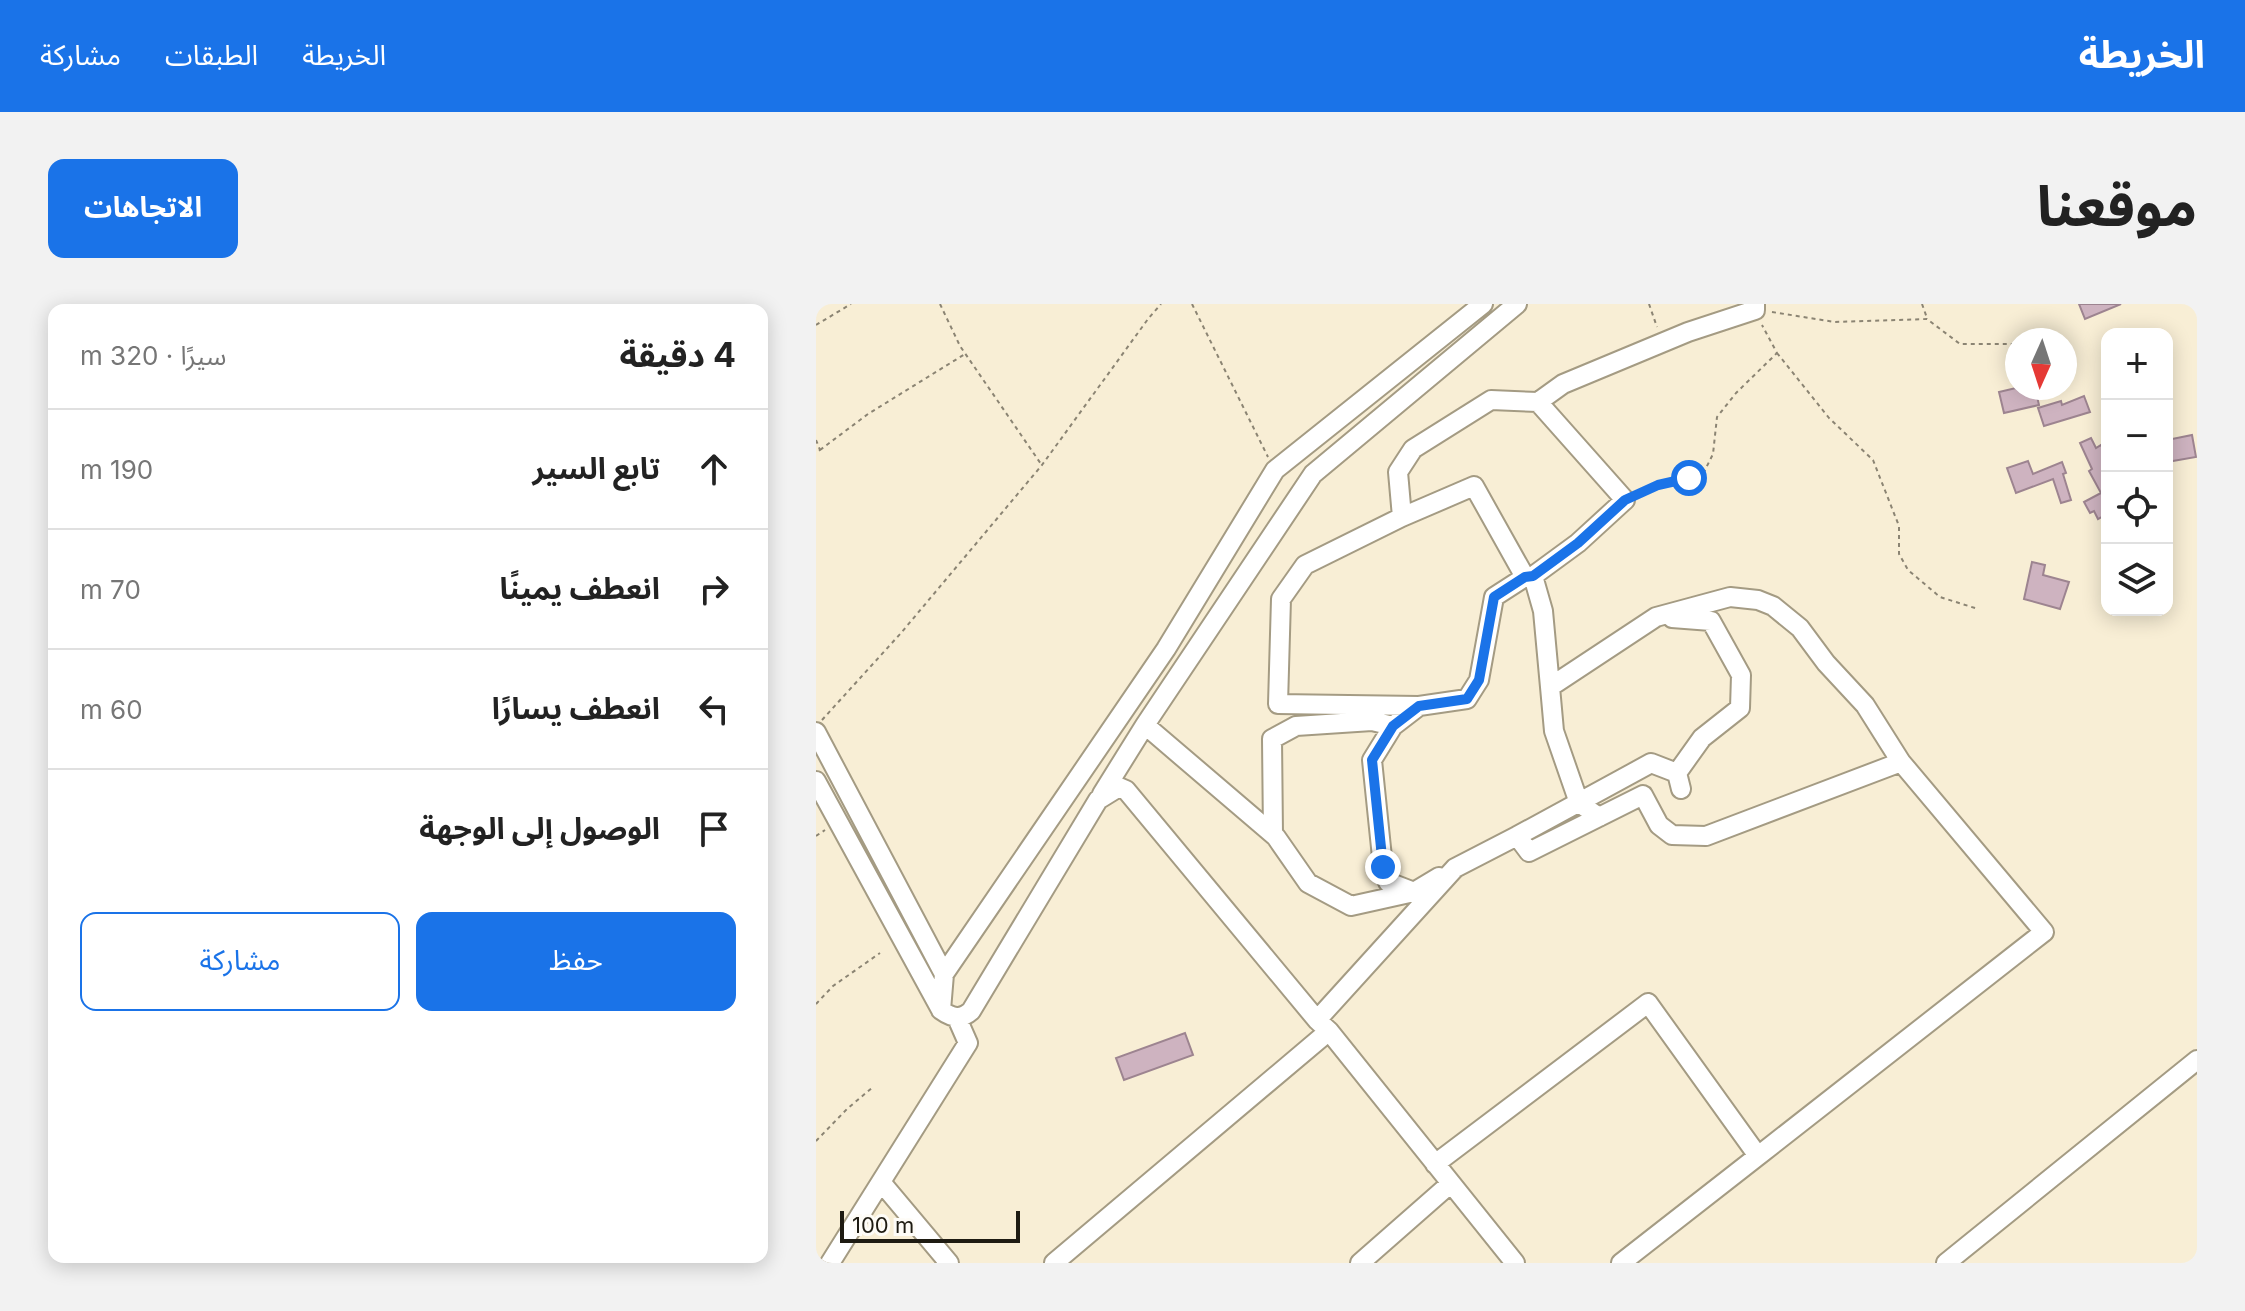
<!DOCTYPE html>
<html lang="ar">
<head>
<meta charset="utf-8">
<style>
	:root { --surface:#fff; --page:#f2f2f2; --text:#222; --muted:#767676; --line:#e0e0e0; --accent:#1a73e8 }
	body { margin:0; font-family:Inter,"Noto Sans Arabic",sans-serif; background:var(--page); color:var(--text); direction:rtl }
	.controls { position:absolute; right:24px; top:24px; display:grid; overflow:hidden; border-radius:16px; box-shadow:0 4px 20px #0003 }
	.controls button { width:72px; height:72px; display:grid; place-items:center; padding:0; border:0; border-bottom:2px solid var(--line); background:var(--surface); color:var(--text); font:40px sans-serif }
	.compass { position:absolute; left:1189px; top:24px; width:72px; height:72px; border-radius:50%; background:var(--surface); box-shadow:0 4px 20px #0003; rotate:183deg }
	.scale { position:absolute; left:24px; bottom:20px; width:180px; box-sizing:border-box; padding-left:8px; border:4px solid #1e1b12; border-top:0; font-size:22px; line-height:28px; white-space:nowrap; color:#1e1b12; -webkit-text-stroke:6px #fefcf7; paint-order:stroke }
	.stop { position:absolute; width:24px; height:24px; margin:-18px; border:6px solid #1a73e8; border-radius:50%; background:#fff }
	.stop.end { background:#1a73e8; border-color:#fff; box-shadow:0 2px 8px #0008 }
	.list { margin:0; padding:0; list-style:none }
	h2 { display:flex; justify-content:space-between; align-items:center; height:104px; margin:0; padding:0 32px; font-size:34px }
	h2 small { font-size:26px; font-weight:400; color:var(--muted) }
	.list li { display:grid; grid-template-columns:52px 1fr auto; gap:24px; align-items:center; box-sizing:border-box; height:120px; padding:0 32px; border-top:2px solid var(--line) }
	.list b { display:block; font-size:30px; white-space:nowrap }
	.list em { font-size:26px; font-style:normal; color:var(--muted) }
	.actions { display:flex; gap:16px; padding:24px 32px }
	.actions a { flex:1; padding:18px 0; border:2px solid var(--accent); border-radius:16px; text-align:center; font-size:28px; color:var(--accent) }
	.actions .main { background:var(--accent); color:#fff }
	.icon { flex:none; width:44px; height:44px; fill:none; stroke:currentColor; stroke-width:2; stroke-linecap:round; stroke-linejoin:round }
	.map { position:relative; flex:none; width:1381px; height:959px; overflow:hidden; direction:ltr; border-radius:16px }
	header { display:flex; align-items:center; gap:48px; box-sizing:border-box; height:112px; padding:0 40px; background:var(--accent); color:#fff }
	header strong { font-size:38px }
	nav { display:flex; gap:44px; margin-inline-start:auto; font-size:28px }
	.intro { display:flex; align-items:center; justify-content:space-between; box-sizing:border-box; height:192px; padding:0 48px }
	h1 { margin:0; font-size:56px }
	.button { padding:20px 36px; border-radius:16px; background:var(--accent); color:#fff; font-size:28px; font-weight:700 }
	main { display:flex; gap:48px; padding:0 48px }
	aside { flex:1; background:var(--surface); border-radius:16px; box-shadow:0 4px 20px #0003 }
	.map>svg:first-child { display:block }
	.building { fill:#ceb3c0; stroke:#9d8490; stroke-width:2 }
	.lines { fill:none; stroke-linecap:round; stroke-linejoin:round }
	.minor-casing { stroke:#a49b83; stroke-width:22 }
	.path { stroke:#8b8473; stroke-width:2; stroke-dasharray:4 4; stroke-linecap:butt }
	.minor { stroke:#fff; stroke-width:18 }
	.route { stroke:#1a73e8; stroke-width:10 }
</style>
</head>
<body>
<header>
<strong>الخريطة</strong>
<nav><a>الخريطة</a><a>الطبقات</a><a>مشاركة</a></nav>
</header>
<div class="intro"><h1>موقعنا</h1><a class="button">الاتجاهات</a></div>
<main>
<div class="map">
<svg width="1381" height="959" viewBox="0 0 1381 959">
	<rect width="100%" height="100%" fill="#f8eed5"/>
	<path class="building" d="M1263,0H1305L1269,15Z
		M1200,84H1219L1223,101L1188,109L1183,88Z
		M1268,92L1274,108L1228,122L1222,104L1245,97L1246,101Z
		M1376,131L1380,153L1351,158V136Z
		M1275,134L1280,144L1285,141L1291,152V210L1282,215L1278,207L1274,209L1268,198L1285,189L1273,167L1276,165L1264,139Z
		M1212,157L1217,170L1246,158L1250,169L1247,170L1255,196L1245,199L1237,175L1200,189L1191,164Z
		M1216,258L1229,261L1227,271L1253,278L1244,305L1208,295Z
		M369,729L377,751L308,776L300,754Z"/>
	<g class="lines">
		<defs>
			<path id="minor" d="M667,0L459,166L350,345L128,670L125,706C136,714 145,716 155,707L282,496L303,483L310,486L501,716L513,727L699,959
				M722,98L747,80L872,28L939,6V0
				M586,213L582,168L597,145L675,96L722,98L809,196L762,239L717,272
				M856,314L895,317L925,371L924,404L886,434L861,469
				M603,402L462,400L465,295L489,261L586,213L658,182L709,273
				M329,421L460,533L492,579L535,602L598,588L623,573
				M577,422L556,456L567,563L572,578L598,588
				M0,428L128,670
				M0,477L125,706
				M286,490L329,421L497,170L701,0
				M783,513L763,499L738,427L734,383L840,313L914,293L942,296L957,302L984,324L1010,359L1049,401L1085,458
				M457,530L456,435L480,422L556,417L577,422L603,402L651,395L663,376L678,293L709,273L717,272L727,307L734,383
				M701,532L835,459L861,469L865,485
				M501,716L639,564L701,532L713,548L827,491L843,521L856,531L890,532L1085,458L1228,628L942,852
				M619,860L832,699L942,852L805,959
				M65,878L133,959
				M14,959L152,739L141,714
				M238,959L513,727
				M544,959L634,880
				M1130,959L1381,756"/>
		</defs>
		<use href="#minor" class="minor-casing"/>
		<path class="path" d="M124,0L144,42L225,160
			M376,0L452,153
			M833,0L841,23
			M1106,0L1111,14
			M956,8L1019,18L1111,15L1144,40H1201
			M0,21L35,0
			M961,49L1013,114L1057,156L1083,222V250L1092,266L1124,293L1162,305
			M0,136L4,146L0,149
			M4,146L52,110L149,50
			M821,191C842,181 862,174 885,174L897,150L901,113L920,89L961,49L946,21
			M6,416L85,329L226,161L332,15L345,0
			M0,532L9,526
			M0,700L17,682L64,649
			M0,837L31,805L57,783"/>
		<use href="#minor" class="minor"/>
	</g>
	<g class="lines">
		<path class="route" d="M567,563L556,456L577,422L603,402L651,395L663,376L678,293L709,273L717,272L762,239L809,196L842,181L873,174"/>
	</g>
</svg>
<div class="controls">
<button>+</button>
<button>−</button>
<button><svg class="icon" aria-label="locate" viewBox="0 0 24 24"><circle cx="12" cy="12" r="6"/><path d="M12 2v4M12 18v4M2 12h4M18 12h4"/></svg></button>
<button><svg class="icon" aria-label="layers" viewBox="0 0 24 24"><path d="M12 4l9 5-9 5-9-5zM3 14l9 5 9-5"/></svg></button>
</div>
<svg class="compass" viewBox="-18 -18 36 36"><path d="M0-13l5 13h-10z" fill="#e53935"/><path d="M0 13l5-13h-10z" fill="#767676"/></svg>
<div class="scale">100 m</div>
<div class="stop" style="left:873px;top:174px"></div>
<div class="stop end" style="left:567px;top:563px"></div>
</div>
<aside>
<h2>4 دقيقة<small>سيرًا · 320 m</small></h2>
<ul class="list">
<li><svg class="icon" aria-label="ahead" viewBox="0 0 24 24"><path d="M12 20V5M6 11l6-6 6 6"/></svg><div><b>تابع السير</b></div><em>190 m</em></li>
<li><svg class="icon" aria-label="right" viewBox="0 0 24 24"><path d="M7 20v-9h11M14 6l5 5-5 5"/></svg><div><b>انعطف يمينًا</b></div><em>70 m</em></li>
<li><svg class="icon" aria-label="left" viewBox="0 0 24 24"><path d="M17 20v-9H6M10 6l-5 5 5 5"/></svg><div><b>انعطف يسارًا</b></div><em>60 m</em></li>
<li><svg class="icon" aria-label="arrive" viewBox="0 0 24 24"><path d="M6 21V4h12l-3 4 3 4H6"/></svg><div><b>الوصول إلى الوجهة</b></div></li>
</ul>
<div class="actions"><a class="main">حفظ</a><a>مشاركة</a></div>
</aside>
</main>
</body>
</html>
